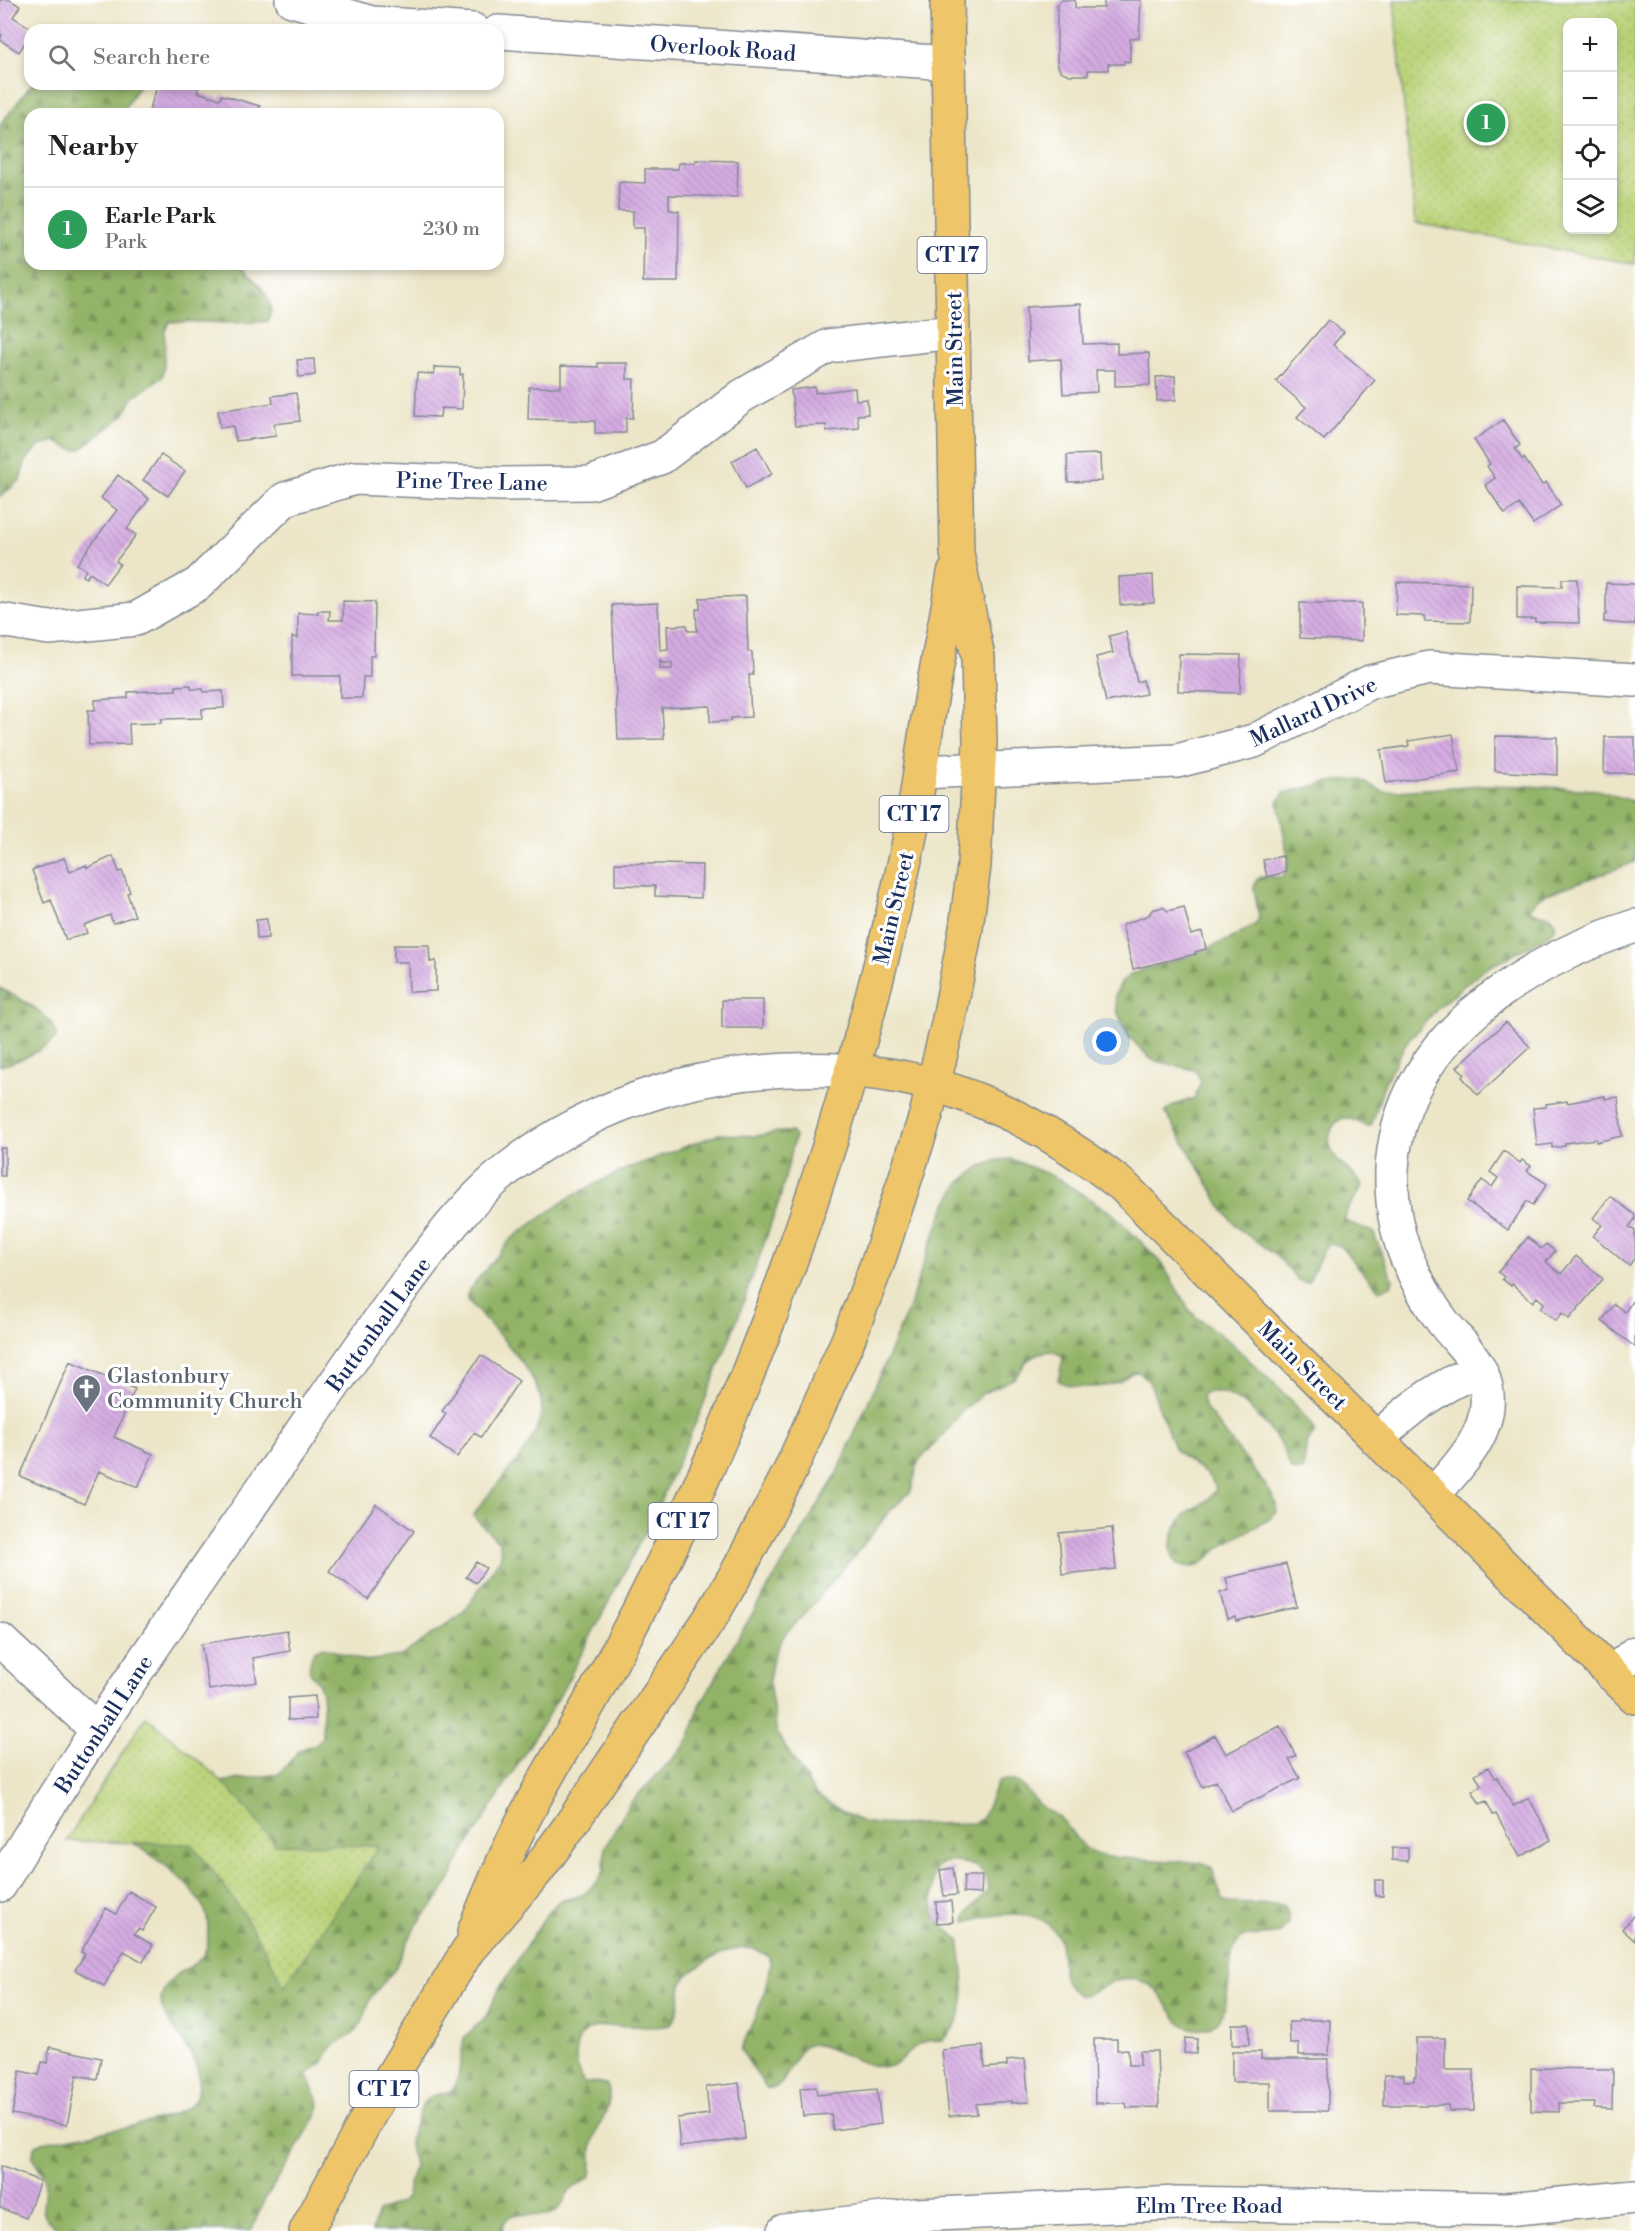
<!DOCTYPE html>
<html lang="en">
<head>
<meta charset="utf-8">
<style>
	:root { --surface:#fff; --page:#f2f2f2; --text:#222; --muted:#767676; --line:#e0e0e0; --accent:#c8321e }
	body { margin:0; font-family:"Libre Bodoni",serif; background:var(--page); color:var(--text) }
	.controls { position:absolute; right:18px; top:18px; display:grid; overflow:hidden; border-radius:12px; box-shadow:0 3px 9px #0003 }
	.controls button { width:54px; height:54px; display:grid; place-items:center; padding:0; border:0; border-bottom:2px solid var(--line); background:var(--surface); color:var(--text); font:30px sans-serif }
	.you { position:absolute; left:1107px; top:1042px; width:21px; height:21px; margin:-15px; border:4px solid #fff; border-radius:50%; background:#1a73e8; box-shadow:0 0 0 9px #1a73e833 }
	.badge { display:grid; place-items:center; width:39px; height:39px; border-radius:50%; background:var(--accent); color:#fff; font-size:20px; font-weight:700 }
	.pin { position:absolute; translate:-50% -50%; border:3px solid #fff; box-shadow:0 2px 6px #0006 }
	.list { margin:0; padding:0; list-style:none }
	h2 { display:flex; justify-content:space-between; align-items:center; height:78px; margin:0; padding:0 24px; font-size:26px }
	h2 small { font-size:20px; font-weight:400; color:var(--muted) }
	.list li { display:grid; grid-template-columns:39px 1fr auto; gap:18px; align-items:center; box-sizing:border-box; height:84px; padding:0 24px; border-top:2px solid var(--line) }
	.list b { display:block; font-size:22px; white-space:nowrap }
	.list p { margin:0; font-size:20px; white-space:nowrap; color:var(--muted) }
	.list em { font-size:20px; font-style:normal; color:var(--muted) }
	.icon { flex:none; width:33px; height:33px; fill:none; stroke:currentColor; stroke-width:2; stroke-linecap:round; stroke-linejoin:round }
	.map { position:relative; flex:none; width:1635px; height:2231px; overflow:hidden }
	.search { position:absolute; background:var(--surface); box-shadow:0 3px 9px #0003; left:24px; top:24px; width:480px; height:66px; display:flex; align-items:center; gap:15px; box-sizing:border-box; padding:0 21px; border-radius:18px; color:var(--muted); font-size:22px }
	.panel { position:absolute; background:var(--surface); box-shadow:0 3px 9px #0003; left:24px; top:108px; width:480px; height:162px; border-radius:18px }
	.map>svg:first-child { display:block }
	.forest { fill:url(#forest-firs); stroke:#577263; stroke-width:1.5 }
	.park { fill:url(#park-dots); stroke:#6a806a; stroke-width:1.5; fill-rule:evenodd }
	.building { fill:url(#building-back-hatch); fill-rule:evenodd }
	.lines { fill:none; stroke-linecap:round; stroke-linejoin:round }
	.minor-casing { stroke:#848a92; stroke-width:36 }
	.major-casing { stroke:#848a92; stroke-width:36 }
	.minor { stroke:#fff; stroke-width:33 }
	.major { stroke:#eec569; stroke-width:33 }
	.labels { text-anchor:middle; stroke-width:6; stroke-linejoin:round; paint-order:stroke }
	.shield { fill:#fff; stroke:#5f6d8e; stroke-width:1.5 }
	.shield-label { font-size:21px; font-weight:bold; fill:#1b2f5e }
	.street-label { font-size:22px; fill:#1b2f5e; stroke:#fff }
	.worship-label { font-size:22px; fill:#5b616d; stroke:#fff; text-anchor:start }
</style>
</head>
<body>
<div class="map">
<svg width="1635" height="2231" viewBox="0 0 1635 2231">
	<defs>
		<pattern id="forest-firs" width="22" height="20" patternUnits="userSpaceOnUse" patternTransform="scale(1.5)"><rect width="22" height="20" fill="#93b468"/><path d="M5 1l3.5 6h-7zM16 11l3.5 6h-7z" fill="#779359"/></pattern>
		<pattern id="park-dots" width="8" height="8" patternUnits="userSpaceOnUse" patternTransform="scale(1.5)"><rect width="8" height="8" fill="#bad277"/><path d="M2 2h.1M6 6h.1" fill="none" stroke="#9fb569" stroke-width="1.8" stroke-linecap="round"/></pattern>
		<pattern id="building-back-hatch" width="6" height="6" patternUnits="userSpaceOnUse" patternTransform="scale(1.5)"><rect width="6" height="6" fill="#d4abe1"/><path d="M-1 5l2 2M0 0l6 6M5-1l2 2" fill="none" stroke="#b593c3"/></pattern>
	</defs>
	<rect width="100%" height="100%" fill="#fff"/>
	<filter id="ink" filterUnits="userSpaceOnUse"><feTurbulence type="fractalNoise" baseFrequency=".0167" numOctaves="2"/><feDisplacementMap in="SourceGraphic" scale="12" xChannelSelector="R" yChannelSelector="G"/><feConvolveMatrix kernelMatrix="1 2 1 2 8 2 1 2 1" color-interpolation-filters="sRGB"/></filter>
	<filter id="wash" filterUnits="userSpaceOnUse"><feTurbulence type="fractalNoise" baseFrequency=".008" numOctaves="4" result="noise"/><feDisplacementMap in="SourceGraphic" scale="24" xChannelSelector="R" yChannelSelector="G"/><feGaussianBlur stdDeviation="1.35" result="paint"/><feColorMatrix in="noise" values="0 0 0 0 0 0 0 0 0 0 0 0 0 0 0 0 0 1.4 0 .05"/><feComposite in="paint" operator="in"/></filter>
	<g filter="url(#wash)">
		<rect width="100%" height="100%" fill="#ece5c7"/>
		<path class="forest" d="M32,84H140L121,114H30V264H239C250,276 268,291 271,307C272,312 269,317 268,321C233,326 202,320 169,322L165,331L164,369L162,377L133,398L124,415L81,449L74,450L54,441L38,447L26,460L20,480L0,497V125Z
			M1359,779L1383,792L1482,785L1527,786L1597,790L1635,802V862L1544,895C1537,899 1531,903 1530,912L1550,916L1555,921V929L1549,936L1483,970L1442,1004L1406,1043L1385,1082L1371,1126C1362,1126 1353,1117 1344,1118C1338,1119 1333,1125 1331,1131C1322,1157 1351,1167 1362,1185C1358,1200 1345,1205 1345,1221L1373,1232L1393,1280L1391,1286L1379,1290L1339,1245L1331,1244L1324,1249L1309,1281L1305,1283L1298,1280L1278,1257L1239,1229L1222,1208L1203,1174L1165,1112L1174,1105L1195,1098L1201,1081L1195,1070L1152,1060L1129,1037L1117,1011L1115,995L1121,983L1131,974L1188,956L1230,939L1256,924L1259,917L1254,888L1256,881L1260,877H1282L1287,869L1288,858L1278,802L1284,793L1329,782Z
			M0,988C20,1000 50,1011 57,1035C51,1048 14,1063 0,1066Z
			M778,1132H791L795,1137L780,1198L739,1315L700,1413L655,1513L559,1697L456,1865L453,1875L440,1896L415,1927L395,1969L371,1997L362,2023L353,2034L331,2047L323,2062L308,2074C308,2091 324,2095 317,2115L264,2201L251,2231H59C56,2226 49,2223 46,2218C40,2209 46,2192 45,2181C44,2170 31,2164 33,2152C34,2146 38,2144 42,2142C71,2137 181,2123 194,2101C218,2058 152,2022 162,1994C171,1971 189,1971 202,1957C206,1951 208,1943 208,1936C208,1926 208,1917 204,1909C188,1876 142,1847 111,1831L213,1783L279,1774L300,1750L318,1743L322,1737C322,1723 324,1708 322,1694C319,1671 301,1681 314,1651L323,1647L365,1661L401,1656L463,1613L501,1557L500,1543L473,1516C490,1489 515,1468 531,1440C537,1429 543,1413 541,1400C535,1368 488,1324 466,1298L469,1290L511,1239L567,1199L591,1186L626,1169L719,1134L756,1136Z
			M1011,1159L1057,1178L1112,1213L1161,1262L1188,1308L1196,1317L1229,1341L1291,1400L1315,1429L1314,1434L1307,1441L1303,1471L1292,1470C1286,1462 1287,1453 1281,1445C1266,1422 1234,1385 1204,1393L1202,1397L1204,1406L1269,1490L1276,1504V1511L1270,1519L1226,1543L1202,1563L1194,1567L1177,1565C1164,1546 1174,1523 1191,1510C1202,1503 1210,1501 1216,1489C1211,1471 1186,1463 1174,1448L1150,1383C1146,1378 1143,1372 1136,1372C1129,1372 1125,1379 1119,1382C1105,1388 1070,1390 1058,1380L1063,1359L1061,1355L1052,1351L1039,1353L1027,1361L1015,1378L982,1394L960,1413L947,1431L918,1462L911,1491L888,1513L865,1543L803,1616L785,1634L773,1658L769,1681L777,1734L816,1795L846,1814L865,1823L897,1825L973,1823L982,1819L998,1781C1025,1775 1025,1795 1042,1807C1049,1812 1057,1814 1062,1820C1079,1839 1079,1852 1107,1857L1203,1863L1212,1868L1223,1901L1228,1903L1282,1905L1287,1910L1289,1924L1280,1933C1268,1936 1249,1933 1240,1940C1220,1956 1242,2035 1195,2029C1167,2025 1169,1987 1138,1980C1131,1978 1123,1978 1116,1980C1103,1984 1087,2002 1074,1992C1056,1978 1066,1955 1058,1937C1043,1904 992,1914 966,1922L965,1920C969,1907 982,1901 988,1889C987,1883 986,1876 982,1871C975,1864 946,1857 938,1866C931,1874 932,1908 936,1917C941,1927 952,1931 959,1940C964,1973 972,2015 943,2040C937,2041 929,2040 924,2042C908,2047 902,2067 884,2067C857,2066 829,2042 807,2044C803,2048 798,2053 795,2059C787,2071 784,2091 766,2088L741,2050L764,1995L770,1965L769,1957C746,1939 722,1951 701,1965C696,1969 690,1972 686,1977C676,1991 684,2008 671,2024C645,2035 577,2007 576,2052C576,2063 577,2074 584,2083L606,2084C618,2102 594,2128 592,2147C591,2157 593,2166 591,2176C584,2181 577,2185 571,2190C564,2197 562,2209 553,2213C533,2222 507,2201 502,2231H372L378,2211L400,2203L406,2198L414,2165L409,2140L423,2103L432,2096L452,2091L458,2077L464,2038L489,2013L496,1994L546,1915L559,1901L583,1895L598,1881L604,1871L605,1848L629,1804L684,1747L690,1736L699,1707L739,1636L837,1474L908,1310L928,1250L947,1203L960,1182L980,1167L997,1160Z"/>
		<path class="park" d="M1394,0H1635V264L1415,223ZM1568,22H1612V230H1568Z
			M146,1716L215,1775L243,1804L275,1844L379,1846L284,1987C258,1933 229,1889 191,1844L66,1841Z"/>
		<g id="blocks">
			<path class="building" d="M0,0H10L20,6L13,17L34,30H30V35L19,52L0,40L2,35L0,34Z
				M1061,0H1075V8H1104V0H1141L1139,38L1130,39V62L1124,61V64H1108V70H1088V75H1070L1060,71L1057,63V5Z
				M158,84H187L198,88L197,92L220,99L222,95L260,106L257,114H148Z
				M696,160L738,161L737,197L669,195V210L679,211L678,282H643L644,228H633V211H618L619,182L645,183V169H678L679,163H695Z
				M1081,304L1083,344L1117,343V354L1149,353L1150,385L1115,386V370H1096L1097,392L1063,394L1061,359L1028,361L1026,307Z
				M1328,320L1344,332L1333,345L1375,380L1324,440L1297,417L1306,407L1276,381Z
				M314,359L315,375L299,377L297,360Z
				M598,363H627V379H634L633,418H626V433H595V421L528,419L529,387H561V366L598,367Z
				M434,367L460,368V375L463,374L462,409L441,408L440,417L415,416L417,373L434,374Z
				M1175,376L1176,400L1157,401L1156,377Z
				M815,387V393L855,388L856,400L867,399L868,414L857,415L859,428L827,431L826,425L795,426L791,390Z
				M296,393L300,421L274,424L276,436L236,441L233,426L220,428L218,411L273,403L272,396Z
				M1503,420L1520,445L1515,449L1522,459L1524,458L1542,485L1546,482L1561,505L1533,524L1519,504L1505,514L1485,485L1495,478L1487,466L1490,464L1474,440Z
				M757,447L772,474L746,488L732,461Z
				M1100,454L1101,481L1068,482L1067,455Z
				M161,455L185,471L168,496L143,480Z
				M118,475L149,499L127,529L136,535L116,561L120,564L105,584L90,573L86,578L82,576L86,570L77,564L117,510L101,498Z
				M1153,575L1154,603L1120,605L1119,577Z
				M1562,579H1577L1579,623L1535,622V619H1517V586L1562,587Z
				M1397,582L1471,584L1470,622L1425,621L1424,616L1396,615Z
				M1606,583L1635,584V625L1604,622V615H1606Z
				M746,596L748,652H752L753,675H749L751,717L731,718V721L710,722V706L662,708L664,739L618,740L612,605L658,603L660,650L668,649L667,626L687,625L688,631H697L696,609H700V598ZM660,659L662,663H672V669H660Z
				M343,601L375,602L374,656H370V677H363L362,698H340V676H292V637L298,638V613L318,614V611H330L329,620H343Z
				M1300,603H1362V641L1300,638Z
				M1126,632L1137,682L1143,680L1146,694L1106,702L1096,657L1113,653L1109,636Z
				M1179,654L1241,655L1240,693L1178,691Z
				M191,685V689H203V692L223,691L224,708L202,709V718L161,719V723L129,724L130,744L89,745L88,710H95V700L128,698V692L176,690V686Z
				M1453,734L1459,772L1386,783L1381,750L1409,746L1408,741Z
				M1495,736L1557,737V775L1495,771Z
				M1605,737H1635V773H1604Z
				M113,856L119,872L122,871L130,892L127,893L135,916L113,923L110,915L84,925L87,933L66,940L51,900L44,903L32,870L64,858L70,872L86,865L87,868Z
				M1283,856L1286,872L1267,877L1263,860Z
				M615,863L702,865L701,898L655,896V886L615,885Z
				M1163,907L1168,911L1184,907L1191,935L1202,932L1206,949L1195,952L1196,954L1133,969L1122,925L1149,915L1152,910Z
				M267,919L268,938L257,939L256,920Z
				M394,945H429L430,962L436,961V991L409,992L408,962H394Z
				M722,1000H763V1028H722Z
				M1506,1022L1530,1047L1478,1095L1462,1077L1465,1074L1457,1067Z
				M1605,1096V1099L1618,1097L1622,1136L1596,1142V1139L1565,1143V1146L1552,1148V1144L1537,1146L1533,1108L1546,1107V1104L1567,1101V1103Z
				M0,1148H5V1176H0Z
				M1504,1151L1520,1163L1522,1160L1531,1166L1527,1171L1547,1184L1533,1205L1527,1201L1508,1230L1467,1201L1482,1180L1492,1187L1498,1178L1490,1172Z
				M1610,1196L1635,1215V1219L1629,1227L1635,1231V1257L1629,1266L1593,1236L1602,1225L1593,1218Z
				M1528,1237L1541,1249L1546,1244L1555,1251L1546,1262L1561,1274L1576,1256L1603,1279L1569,1319L1562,1313L1556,1321L1540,1308L1544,1303L1537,1297L1533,1302L1512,1284L1511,1286L1502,1279L1504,1277L1498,1272Z
				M1635,1297V1347L1602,1321L1614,1304L1625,1312Z
				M481,1355L519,1381L481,1437L474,1433L457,1457L430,1438L446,1414L442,1411Z
				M70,1361L135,1389L114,1437L153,1454L138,1487L99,1471L84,1504L20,1476Z
				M376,1504L414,1531L368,1599L329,1571Z
				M1112,1528L1116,1569L1062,1574L1059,1533Z
				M476,1562L486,1568L476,1583L466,1577Z
				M1286,1564L1297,1607L1236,1621L1235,1617L1227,1619L1220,1593L1229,1590L1226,1578Z
				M287,1630L290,1651L253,1658L257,1682L209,1690L201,1644Z
				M315,1696L316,1719L288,1720V1698Z
				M1280,1726L1296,1756L1289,1759L1300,1778L1232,1811L1216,1781L1203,1787L1184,1752L1215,1735L1226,1754Z
				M1489,1767L1495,1778L1497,1777L1513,1806L1529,1798L1551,1840L1520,1857L1496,1814L1493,1815L1486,1801L1480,1804L1472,1791L1481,1785L1475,1774Z
				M1392,1848H1408V1861L1392,1860Z
				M953,1868L957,1895L944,1896L940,1870Z
				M964,1876H982L981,1894L963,1893Z
				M1375,1880H1383V1896H1375Z
				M129,1891L156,1907L142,1931L138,1929L134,1934L153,1945L143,1962L124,1951L104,1986L75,1970L85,1954L81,1952L106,1908L116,1914Z
				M951,1901L953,1922L937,1923L936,1902Z
				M1635,1915V1941L1622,1929Z
				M1299,2020H1330L1329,2055H1299V2044H1290L1289,2022H1299Z
				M1232,2024H1249V2045H1232Z
				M1185,2038L1197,2039L1196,2054L1184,2053Z
				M1416,2038H1445V2070H1474V2111H1449L1448,2105H1384V2075H1404V2081H1414V2077H1416Z
				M1094,2039H1117V2050L1128,2049L1129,2065H1140V2051H1157L1159,2107L1127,2108L1126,2103H1095Z
				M983,2046L985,2068L1007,2066V2061L1025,2059L1029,2102L1011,2103V2101L976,2104L977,2114L949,2116L942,2050Z
				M50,2047L101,2058L97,2079L77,2075L67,2125L12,2114L20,2071L39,2075L42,2062L47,2063Z
				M1232,2052H1261V2059H1328V2111H1270V2082H1232Z
				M1531,2068L1613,2069L1612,2109L1594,2108L1595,2103H1559V2112L1531,2111Z
				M739,2083L745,2139L680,2147L677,2118L709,2114L706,2087Z
				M816,2087L817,2095L877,2089L881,2124L833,2130L831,2114L803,2116L800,2088Z
				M0,2166L40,2181L26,2218L0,2208Z"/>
		</g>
	</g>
	<g filter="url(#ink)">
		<use href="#blocks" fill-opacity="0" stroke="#848a92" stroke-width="1.5"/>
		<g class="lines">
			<defs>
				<path id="minor" d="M292,0L372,23L473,30
					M498,32L949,63
					M0,620L49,628L136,619L198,584L285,499L355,478L502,484L591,483L662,457L742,396L828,346L953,332
					M921,772L1177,761L1254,741L1370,682L1429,668L1635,680
					M1377,1440C1406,1410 1441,1384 1480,1370
					M1433,1495C1457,1468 1491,1434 1487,1394C1484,1363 1461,1345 1443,1322C1430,1305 1420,1287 1411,1267C1397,1238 1391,1203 1392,1170C1399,1039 1522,963 1635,926
					M0,1640L97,1730
					M1611,1674L1635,1653
					M0,1885C89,1734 192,1591 291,1447C326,1396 362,1344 399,1293C436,1243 473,1192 525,1156C622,1089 735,1063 851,1071
					M784,2231L915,2215L1178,2203L1506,2209L1635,2197"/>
				<path id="major" d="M851,1071C951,1076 1046,1125 1123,1186L1635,1697
					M474,1932C491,1889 509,1846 531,1805C551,1767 575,1730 596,1691C633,1623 669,1554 701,1483C791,1284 858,1074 905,860C915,818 919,774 926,731C934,678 945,626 954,573
					M306,2231L375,2104L468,1950L536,1872L567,1830L711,1617L739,1569L790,1471L848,1340L879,1259L926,1115L948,1024L966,928L974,866L980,742L978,657L957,553L947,0"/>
			</defs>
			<use href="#minor" class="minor-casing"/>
			<use href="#major" class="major-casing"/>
			<use href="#minor" class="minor"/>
			<use href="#major" class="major"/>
		</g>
	</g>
	<defs>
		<symbol id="church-pin" viewBox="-11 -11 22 30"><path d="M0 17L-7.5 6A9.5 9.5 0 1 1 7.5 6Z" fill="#6b7280" stroke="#fff"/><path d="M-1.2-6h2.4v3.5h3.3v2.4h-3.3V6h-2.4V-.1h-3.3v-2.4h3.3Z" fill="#fff"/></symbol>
	</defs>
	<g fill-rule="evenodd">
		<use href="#church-pin" x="70" y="1372" width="33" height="45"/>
	</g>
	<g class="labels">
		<g class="shield">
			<rect x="917.5" y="237" width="69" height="36" rx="4.5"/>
			<rect x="879.5" y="796" width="69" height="36" rx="4.5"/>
			<rect x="648.5" y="1503" width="69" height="36" rx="4.5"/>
			<rect x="349.5" y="2071" width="69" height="36" rx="4.5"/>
		</g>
		<g class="shield-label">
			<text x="952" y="262">CT 17</text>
			<text x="914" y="821">CT 17</text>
			<text x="683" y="1528">CT 17</text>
			<text x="384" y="2096">CT 17</text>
		</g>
		<g class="street-label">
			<text transform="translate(723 48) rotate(4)" y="8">Overlook Road</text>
			<text transform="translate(954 349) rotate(-91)" y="8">Main Street</text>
			<text transform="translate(472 481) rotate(1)" y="8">Pine Tree Lane</text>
			<text transform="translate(1313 711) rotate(-25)" y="8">Mallard Drive</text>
			<text transform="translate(893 908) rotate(-77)" y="8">Main Street</text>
			<text transform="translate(378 1324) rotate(-54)" y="8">Buttonball Lane</text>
			<text transform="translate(1303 1365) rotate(45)" y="8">Main Street</text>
			<text transform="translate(103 1724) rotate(-57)" y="8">Buttonball Lane</text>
			<text x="1209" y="2213">Elm Tree Road</text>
		</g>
		<g class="worship-label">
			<text x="107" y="1383">Glastonbury<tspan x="107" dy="25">Community Church</tspan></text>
		</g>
	</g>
</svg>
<div class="controls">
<button>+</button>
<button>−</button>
<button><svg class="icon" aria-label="locate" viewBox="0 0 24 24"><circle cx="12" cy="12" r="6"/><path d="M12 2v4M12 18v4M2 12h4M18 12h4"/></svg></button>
<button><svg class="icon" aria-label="layers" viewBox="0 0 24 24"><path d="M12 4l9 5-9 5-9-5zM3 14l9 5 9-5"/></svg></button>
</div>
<div class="you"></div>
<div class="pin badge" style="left:1486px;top:123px;background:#2e9e5b">1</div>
<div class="search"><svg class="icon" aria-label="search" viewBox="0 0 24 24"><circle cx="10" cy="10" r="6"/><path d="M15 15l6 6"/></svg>Search here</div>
<section class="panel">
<h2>Nearby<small></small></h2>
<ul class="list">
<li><span class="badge" style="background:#2e9e5b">1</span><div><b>Earle Park</b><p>Park</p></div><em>230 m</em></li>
</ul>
</section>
</div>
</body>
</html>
